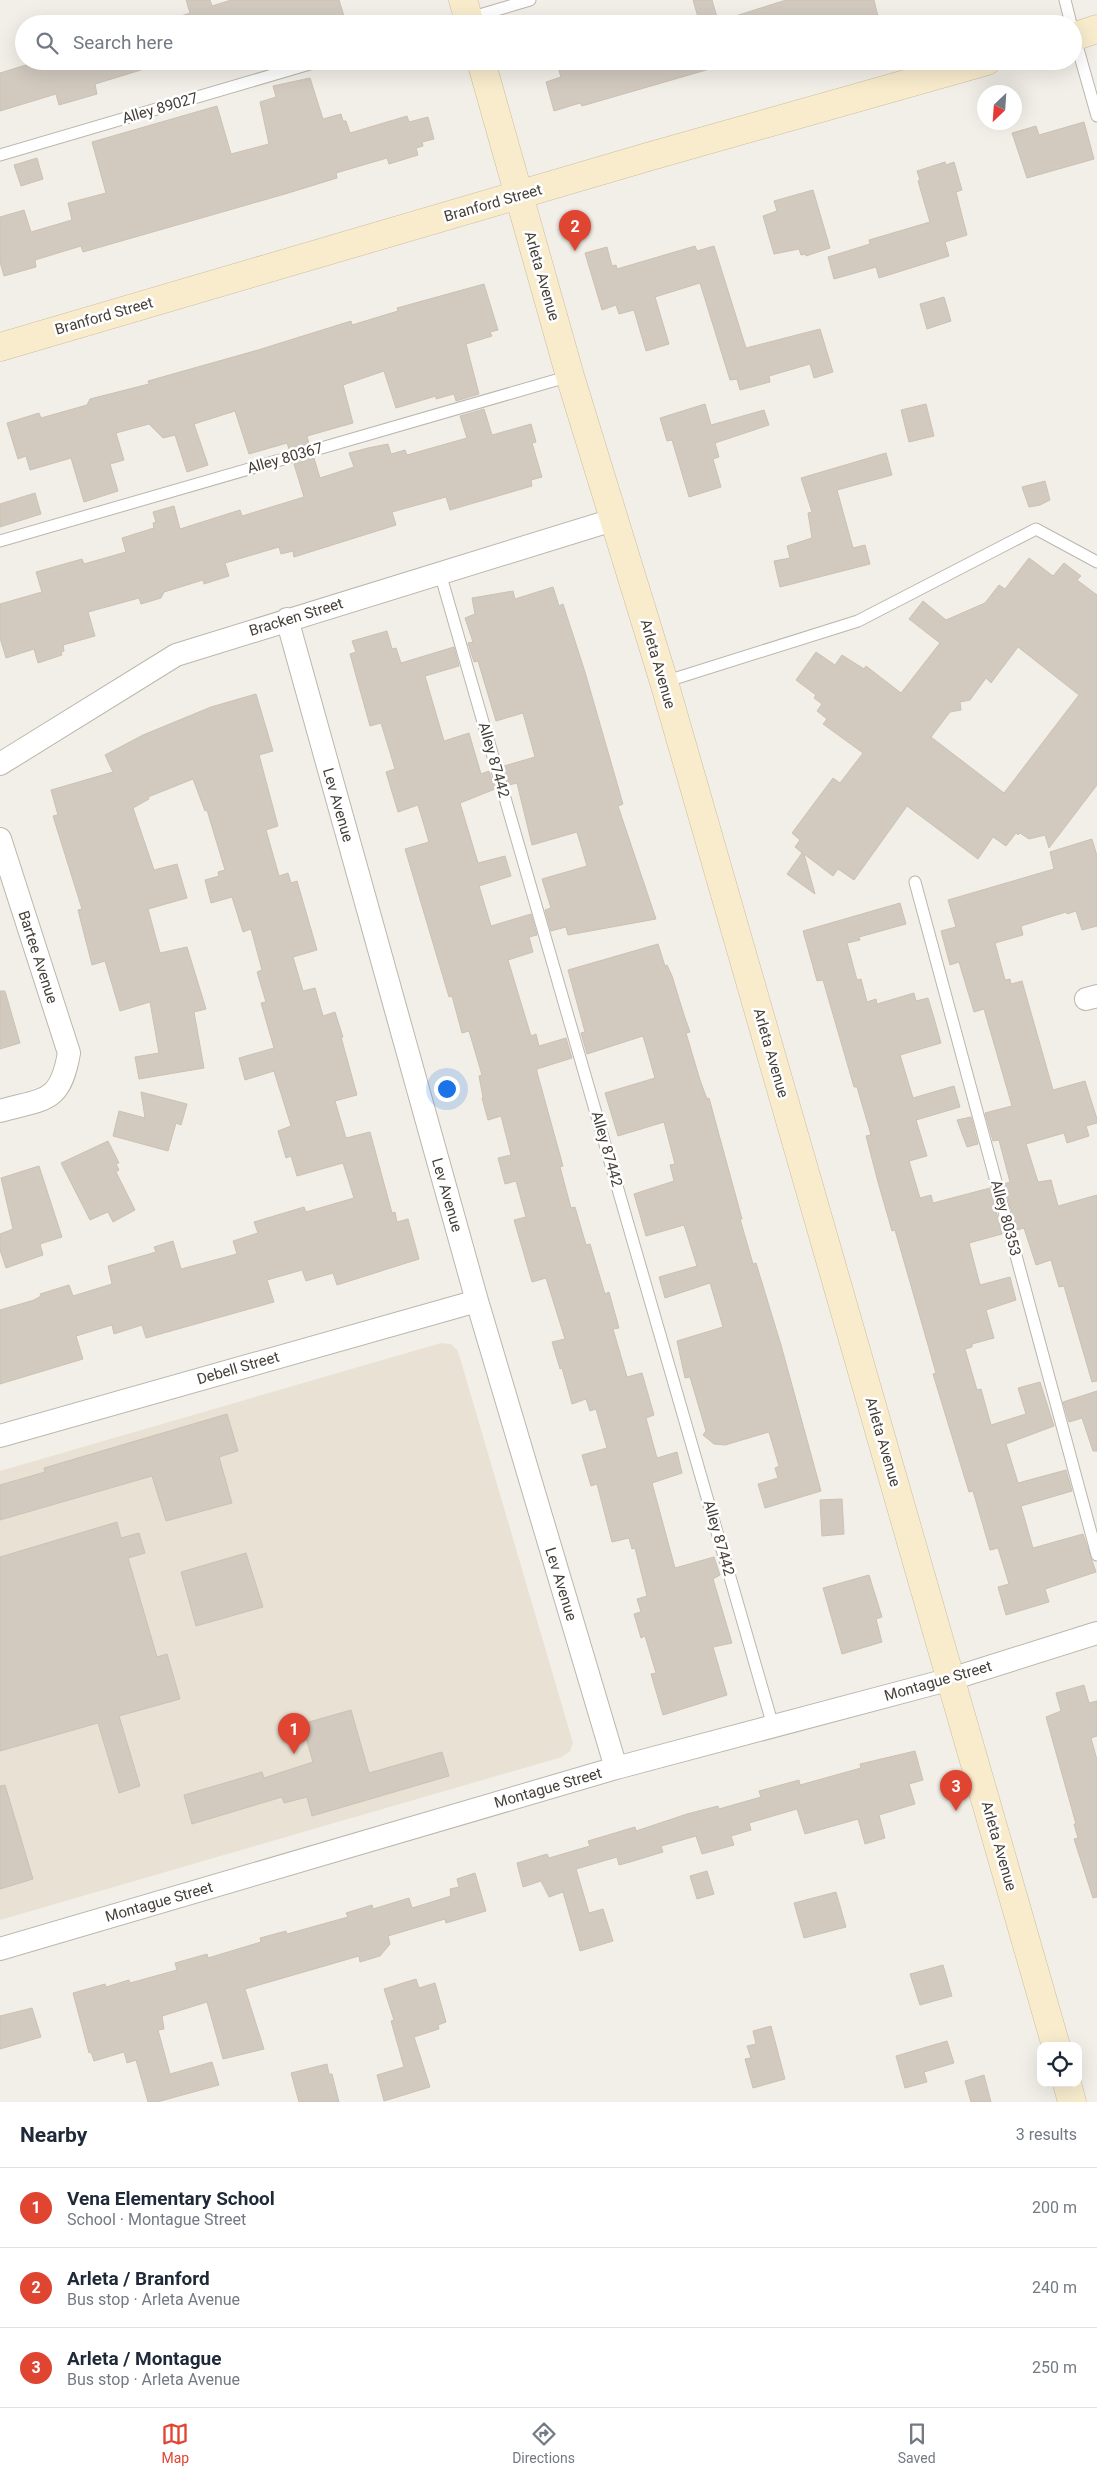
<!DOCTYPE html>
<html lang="en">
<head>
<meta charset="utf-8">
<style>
	:root { --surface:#fff; --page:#f6f6f7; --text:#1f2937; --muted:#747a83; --line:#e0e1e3; --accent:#e04532 }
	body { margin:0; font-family:Roboto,sans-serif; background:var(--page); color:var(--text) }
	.controls { position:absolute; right:15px; bottom:15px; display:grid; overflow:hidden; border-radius:10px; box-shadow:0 5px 20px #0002 }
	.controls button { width:45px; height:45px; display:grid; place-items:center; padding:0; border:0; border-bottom:1px solid var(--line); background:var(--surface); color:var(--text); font:25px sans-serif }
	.compass { position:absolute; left:977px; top:85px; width:45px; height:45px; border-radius:50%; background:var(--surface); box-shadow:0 5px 20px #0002; rotate:205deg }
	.you { position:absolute; left:446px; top:1088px; width:18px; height:18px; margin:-12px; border:4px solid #fff; border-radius:50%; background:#1a73e8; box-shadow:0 0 0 8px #1a73e833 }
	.badge { display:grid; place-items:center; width:32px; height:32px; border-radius:50%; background:var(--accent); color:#fff; font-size:16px; font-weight:700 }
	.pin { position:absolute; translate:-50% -41px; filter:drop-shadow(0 1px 2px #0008) }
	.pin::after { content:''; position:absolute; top:26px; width:18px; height:15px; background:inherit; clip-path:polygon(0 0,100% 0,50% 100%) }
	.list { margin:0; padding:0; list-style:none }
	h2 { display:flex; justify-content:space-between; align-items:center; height:65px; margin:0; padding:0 20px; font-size:21px }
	h2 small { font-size:16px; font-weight:400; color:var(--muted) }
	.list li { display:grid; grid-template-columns:32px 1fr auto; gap:15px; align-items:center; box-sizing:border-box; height:80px; padding:0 20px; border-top:1px solid var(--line) }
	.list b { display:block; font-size:19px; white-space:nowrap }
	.list p { margin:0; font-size:16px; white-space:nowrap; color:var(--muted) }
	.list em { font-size:16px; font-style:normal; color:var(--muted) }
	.icon { flex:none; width:28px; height:28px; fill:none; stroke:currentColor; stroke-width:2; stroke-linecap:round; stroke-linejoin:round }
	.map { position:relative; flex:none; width:1097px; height:2102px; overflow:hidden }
	.search { position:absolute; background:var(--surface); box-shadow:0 5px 20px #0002; left:15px; right:15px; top:15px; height:55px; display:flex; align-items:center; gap:12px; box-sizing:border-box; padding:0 18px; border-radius:28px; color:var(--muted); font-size:19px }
	.sheet { height:305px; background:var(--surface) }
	nav { display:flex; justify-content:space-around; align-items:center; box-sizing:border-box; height:70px; border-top:1px solid var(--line); background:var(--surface); font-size:14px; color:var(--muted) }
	nav a { display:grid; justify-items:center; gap:2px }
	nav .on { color:var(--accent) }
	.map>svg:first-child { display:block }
	.education { fill:#e9e2d4 }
	.building { fill:#d2cabf; stroke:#ccc1b3; fill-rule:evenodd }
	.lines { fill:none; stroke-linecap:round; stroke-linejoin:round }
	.lane-casing { stroke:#bcb6ac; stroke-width:13 }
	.street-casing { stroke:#bcb6ac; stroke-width:24 }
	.secondary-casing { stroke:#ccbe9d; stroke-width:29 }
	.lane { stroke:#fff; stroke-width:11 }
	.street { stroke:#fff; stroke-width:22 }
	.secondary { stroke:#f8eccd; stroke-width:28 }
	.labels { text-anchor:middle; stroke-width:5; stroke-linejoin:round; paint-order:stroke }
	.street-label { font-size:15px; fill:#453f38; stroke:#fff }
</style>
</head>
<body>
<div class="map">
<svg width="1097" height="2102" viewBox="0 0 1097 2102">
	<rect width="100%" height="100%" fill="#f2efe8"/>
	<path class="education" d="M441,1343L451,1344L458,1351L573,1743L570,1751L562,1757L0,1920V1471Z"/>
	<path class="building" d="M186,0H210L212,6L231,0H339L344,16L320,24H170L169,20L190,13Z
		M693,0H712L719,24H700Z
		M786,0H874L879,21L868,24H723V20Z
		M39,61H153L154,66L95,84L97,94L59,105L56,94L0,111V73Z
		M556,61H581L582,67L598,61H719L720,66L582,106L580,103L554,111L546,82L561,77Z
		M310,78L323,119L341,114L343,121H346L350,133L407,116L409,122L428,117L434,139L422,142L423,146L416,148L418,155L389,164L387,158L336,173L337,178L285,194L83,252L81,246L35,260L36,267L4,276L0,262V217L24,210L31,232L72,220L68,203L106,193L92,142L217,106L231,154L269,144L260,102L276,97L273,86Z
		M1084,122L1094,159L1027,178L1012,133L1036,126L1039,135Z
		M37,158L43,179L21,186L14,165Z
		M945,162L946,165L954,162L962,190L956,192L967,235L945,242L949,256L879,278L876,267L834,279L828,257L870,244L869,240L930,222L918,181L920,180L917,171Z
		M813,190L830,248L806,256V254L801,255L799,249L774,254L763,216L777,211L774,201Z
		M695,246L697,251L714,246L746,348L820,329L833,372L814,378L810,364L769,376L770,382L740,390L737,379L730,380L700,283L655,297L669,344L646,351L634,310L619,314L616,305L602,310L585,253L607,247L612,266L616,265L617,269Z
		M484,284L498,330L490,332L492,336L466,344L479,394L456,401L454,394L436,399V396L396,408L384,371L343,385L353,423L307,436L309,444L289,449L287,443L249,454L235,411L194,424L208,465L187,472L175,435L163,438L149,424L116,433L124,460L110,464L118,491L84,502L71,458L30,470L26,456L18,459L7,423L39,413L41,418L87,405L90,399L149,384L148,381L258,350L351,321L352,325L398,311L397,308Z
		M944,297L951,321L927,329L920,304Z
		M705,404L711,425L764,410L769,425L715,443L719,457L713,459L721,487L689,497L672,440L667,441L660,418Z
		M926,404L934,436L909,442L901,410Z
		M484,409L492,435L531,424L536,442L532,443L542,477L531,480L532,486L450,510L446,497L392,512L396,525L294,557L293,551L281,554L279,547L225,563L229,576L204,584L203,580L164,592L161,598L141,604L139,598L88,612L95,636L63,645L64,651L61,652L62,655L38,663L34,649L6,658L0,638V604L42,592L36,572L82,559L84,564L126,552L122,538L154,528L153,523L156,522L153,512L174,506L180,529L240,510L242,516L304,497L294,464L314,458L320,478L354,467L349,453L368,448L388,444L391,454L405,450L407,455L467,438L460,416Z
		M886,453L892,475L837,490L853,548L865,545L870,564L780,587L774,561L790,558L787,546L812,538L808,513L812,512L801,478Z
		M1045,481L1050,500L1040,505L1029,507L1022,487Z
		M35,493L41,514L0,527V504Z
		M1029,558L1053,576L1064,563L1081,576L1077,580L1097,595V785L1049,848L1045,835L1029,839L1020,833L1018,835L1016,833L1006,846L993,837L978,859L907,806L854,880L838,869L833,876L804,854L815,894L787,874L802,853L795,847L800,840L792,833L833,778L840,783L863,753L823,724L827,719L817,711L822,704L814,698L816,695L796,680L816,652L835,665L842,655L864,669L866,666L901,693L940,643L909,619L923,601L946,620L985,603L999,585L1005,589ZM1018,647L1079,695L1004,793L931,737L950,712L961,710L960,702L970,700L986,678L991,683Z
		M553,587L559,606L563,604L585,672L623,804L618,806L656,919L568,935L566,927L551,931L545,910L551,908L542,879L587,866L577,832L532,845L517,783L509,785L504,766L535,757L523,713L496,721L478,661L474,662L468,643L473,642L465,618L475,614L472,598L513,591L515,599Z
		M387,631L392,649L396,648L401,663L454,647L459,666L425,676L444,741L469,733L481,774L489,771L495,789L460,803L478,863L505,856L511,876L479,886L491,926L531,914L537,935L529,937L533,952L508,960L531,1036L536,1034L539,1046L566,1038L572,1058L537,1069V1072L563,1166L560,1167L571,1208L575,1207L586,1245L590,1244L605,1294L609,1292L619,1328L613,1329L627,1377L642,1373L654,1415L646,1418L657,1458L677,1452L682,1473L652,1483L675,1568L714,1557L720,1575L713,1579L732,1643L713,1647L727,1695L663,1715L651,1674L656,1673L645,1636L641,1638L634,1614L641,1612L637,1599L647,1596L635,1548L632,1549L629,1538L612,1542L597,1484L591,1486L582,1455L607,1448L596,1409L590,1411L586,1399L572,1404L562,1368L560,1369L552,1342L565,1339L546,1278L532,1282L514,1220L526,1217L516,1181L505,1184L498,1158L511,1155L501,1116L488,1120L482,1098L483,1097L479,1076L482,1075L469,1031L462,1033L452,996L449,997L405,849L429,842L418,805L398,812L386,772L395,769L381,723L370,726L350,654L356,652L352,641Z
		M256,694L273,751L259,755L278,826L266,830L279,876L288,873L291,883L297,881L317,950L293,957L303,991L315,988L323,1016L335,1012L343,1037H341L357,1095L335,1101L346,1138L370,1132L392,1213L395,1212L397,1222L408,1219L419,1259L337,1285L333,1273L306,1281L302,1270L267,1280L274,1302L146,1338L142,1325L114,1334L112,1325L76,1336L83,1359L0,1384V1310L34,1300L41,1296L40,1294L69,1285L73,1296L112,1284L108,1266L156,1252L154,1247L173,1241L181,1269L237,1254L233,1241L258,1233L254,1222L304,1207L306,1212L354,1198L343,1163L297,1176L291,1156L286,1158L278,1131L291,1126L274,1071L245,1080L239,1058L274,1048L261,1003L266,1002L257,972L262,970L251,929L243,932L232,897L211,903L205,880L219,876L218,872L225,870L207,810L205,811L193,779L148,797L149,799L133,808L154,870L177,864L187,898L148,909L160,953L187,947L206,1009L194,1012L204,1068L139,1079L135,1057L159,1053L150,1002L120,1011L105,961L92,965L78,910L82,909L53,816L58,815L51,790L113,772L105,755L143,735L211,707Z
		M1092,839L1097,856V926L1082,930L1076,911L1067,914L1066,912L1021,926L1023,935L995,943L1005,980L1010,979L1011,984L1022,981L1053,1090L1085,1081L1097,1119V1123L1086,1126L1089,1136L1067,1143L1064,1133L1026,1144L1038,1182L1051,1180L1058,1206L1097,1195V1381L1092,1382L1064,1286L1059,1287L1051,1260L1036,1265L1024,1228L1017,1230L1004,1184L1010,1182L999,1140L993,1141L985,1113L1012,1106L984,1009L974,1012L959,962L950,965L941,931L956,927L948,900L1054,869L1050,852Z
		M900,903L906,924L859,937L860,940L847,943L857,980L861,979L867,1002L876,999L877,1004L914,993L916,1001L928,998L934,1018L941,1043L900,1055L913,1098L954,1086L960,1107L916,1120L927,1156L909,1161L920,1198L931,1195L933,1203L990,1188L1002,1234L969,1243L980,1285L1010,1277L1016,1300L986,1310L994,1338L972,1344V1347L965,1349L977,1390L981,1389L991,1425L1026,1414L1018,1388L1040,1382L1054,1426L1006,1444L1018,1483L1066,1470L1072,1491L1021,1506L1033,1548L1083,1534L1096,1572L1045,1589L1049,1602L1006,1615L998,1587L1009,1584L998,1548L990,1550L973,1491L969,1492L933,1374L936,1373L924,1331L895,1230L892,1231L878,1182L866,1136L871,1135L857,1087H854L823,980L817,981L803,931Z
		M658,944L665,966L667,965L672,976L684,1015L690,1032L686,1033L700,1080L707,1099L709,1098L742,1219H740L753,1264L756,1263L781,1345L821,1491L765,1508L758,1484L778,1478L775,1468L779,1466L769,1432L725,1445L714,1444L703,1435L706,1431L690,1377L685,1378L677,1341L723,1327L710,1283L665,1298L659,1277L697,1266L684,1225L646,1236L634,1194L674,1181L670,1165L675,1164L664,1122L618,1136L605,1093L655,1078L643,1036L587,1054L581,1033L585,1032L568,970Z
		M0,991H5L20,1043L0,1049Z
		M141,1092L187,1104L181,1125L176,1123L168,1151L113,1136L119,1111L145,1118Z
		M971,1117L978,1144L967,1147L957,1120Z
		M108,1141L119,1163L116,1164L119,1170L116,1172L135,1210L113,1222L108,1212L90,1220L61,1163Z
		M39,1166L62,1237L40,1244L43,1255L6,1268L0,1250V1234L13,1229L1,1178Z
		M1097,1391V1451H1093L1082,1418L1069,1422L1063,1402Z
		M227,1414L238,1451L219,1457L232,1503L166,1521L152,1476L0,1520V1485L45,1472L44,1468Z
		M842,1499L844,1534L822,1536L820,1500Z
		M117,1522L121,1538L139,1533L145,1553L128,1558L157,1657L167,1654L180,1699L119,1716L140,1786L119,1793L98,1723L0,1751V1557Z
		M246,1553L263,1607L196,1626L181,1572Z
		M869,1575L882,1617L876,1619L882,1642L842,1654L823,1588Z
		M1084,1685L1089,1703L1097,1701V1736L1091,1738L1097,1760V1897L1093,1898L1074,1839L1078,1838L1074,1824H1076L1046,1717L1061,1711L1056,1693Z
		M351,1710L369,1773L442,1752L449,1776L312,1816L307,1797L284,1803L282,1797L192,1824L184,1795L262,1772L264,1778L313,1762L302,1724Z
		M915,1751L923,1780L909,1784L915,1804L879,1815L885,1838L865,1844L858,1819L805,1834L797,1809L749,1823L751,1830L731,1836L734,1845L702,1854L696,1836L661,1846L663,1852L630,1862L619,1865L617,1857L576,1869L589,1913L603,1909L613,1941L580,1951L563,1892L549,1897L541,1881L523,1887L517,1863L547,1854L549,1858L590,1846L588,1841L635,1827L636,1831L687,1814L718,1806L719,1809L761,1797L759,1791L799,1780L800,1785L861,1768L860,1764Z
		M5,1785L33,1879L0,1889V1786Z
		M707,1871L714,1894L697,1899L690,1876Z
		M475,1873L486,1911L446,1923L445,1919L388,1936L390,1944L380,1956L360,1962L359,1956L245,1989L264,2049L223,2059L207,2002L162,2016L164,2029L158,2030L170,2074L212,2062L219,2085L157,2102H148L136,2060L127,2063L124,2052L94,2061L91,2052L89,2053L73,1993L105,1984L106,1987L129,1980L130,1983L177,1970L175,1963L207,1954L208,1958L261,1942L260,1938L286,1931L287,1934L348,1917L346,1913L372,1905L373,1909L409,1898L412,1908L451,1896L450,1889L459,1887L457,1879Z
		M836,1892L846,1927L804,1938L794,1903Z
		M943,1965L952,1996L920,2005L910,1974Z
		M416,1979L419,1988L435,1983L446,2022L438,2025L439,2029L414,2037L430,2087L384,2101L377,2075L404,2067L391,2021L394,2020L384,1989Z
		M32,2008L41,2037L0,2049V2016Z
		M771,2026L785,2079L753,2088L745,2059L751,2058L747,2046L756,2044L753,2031Z
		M947,2041L954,2063L924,2072L927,2082L905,2088L896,2056Z
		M327,2064L329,2074H332L339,2102H299L291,2073Z
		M984,2075L991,2102H971L965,2081Z"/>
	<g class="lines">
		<defs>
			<path id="lane" d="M1065,0L1071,24
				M449,24L530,0
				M1074,35L1097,116
				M0,155L320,61
				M0,541L570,376
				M440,573L773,1726
				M664,682L858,621L1036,529L1097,562
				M915,882L1097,1555"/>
			<path id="street" d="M287,619L477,1301L616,1768
				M0,764L176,655L616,519
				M0,839L69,1053C60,1104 45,1098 0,1111
				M1086,999L1097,996
				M0,1436L477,1301
				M0,1949L616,1768L951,1679L1097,1633"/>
			<path id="secondary" d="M463,0L470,24
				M1073,37L1097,29
				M481,61L570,376L664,682L1056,2046
				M0,347L651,156L987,61
				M1067,2083L1072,2102"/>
		</defs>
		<use href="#lane" class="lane-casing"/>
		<use href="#street" class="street-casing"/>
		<use href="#secondary" class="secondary-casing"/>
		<use href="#lane" class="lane"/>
		<use href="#street" class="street"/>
		<use href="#secondary" class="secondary"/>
	</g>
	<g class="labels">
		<g class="street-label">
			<text transform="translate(160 108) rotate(-16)" y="5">Alley 89027</text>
			<text transform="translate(493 203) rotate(-16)" y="5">Branford Street</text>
			<text transform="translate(542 276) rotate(74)" y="5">Arleta Avenue</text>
			<text transform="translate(104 316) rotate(-16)" y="5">Branford Street</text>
			<text transform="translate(285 458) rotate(-16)" y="5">Alley 80367</text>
			<text transform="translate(296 617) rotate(-17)" y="5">Bracken Street</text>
			<text transform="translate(658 664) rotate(74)" y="5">Arleta Avenue</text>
			<text transform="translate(494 760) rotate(74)" y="5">Alley 87442</text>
			<text transform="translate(338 805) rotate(74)" y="5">Lev Avenue</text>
			<text transform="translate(38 957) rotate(72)" y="5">Bartee Avenue</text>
			<text transform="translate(771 1053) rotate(74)" y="5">Arleta Avenue</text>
			<text transform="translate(607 1149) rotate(74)" y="5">Alley 87442</text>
			<text transform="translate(447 1195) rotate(74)" y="5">Lev Avenue</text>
			<text transform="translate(1006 1218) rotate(75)" y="5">Alley 80353</text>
			<text transform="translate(238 1368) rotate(-16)" y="5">Debell Street</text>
			<text transform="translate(883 1442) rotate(74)" y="5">Arleta Avenue</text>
			<text transform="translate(719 1538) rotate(74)" y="5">Alley 87442</text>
			<text transform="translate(561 1584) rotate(73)" y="5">Lev Avenue</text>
			<text transform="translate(938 1681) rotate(-16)" y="5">Montague Street</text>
			<text transform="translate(548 1788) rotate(-16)" y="5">Montague Street</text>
			<text transform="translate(999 1846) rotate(74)" y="5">Arleta Avenue</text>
			<text transform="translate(159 1902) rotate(-16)" y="5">Montague Street</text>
		</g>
	</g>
</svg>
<div class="controls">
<button><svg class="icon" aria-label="locate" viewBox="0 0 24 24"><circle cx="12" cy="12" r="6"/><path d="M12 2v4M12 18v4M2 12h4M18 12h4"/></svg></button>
</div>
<svg class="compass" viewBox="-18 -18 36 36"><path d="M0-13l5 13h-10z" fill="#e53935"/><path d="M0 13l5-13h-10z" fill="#747a83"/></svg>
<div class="you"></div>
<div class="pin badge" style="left:294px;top:1754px">1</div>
<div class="pin badge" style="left:575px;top:251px">2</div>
<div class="pin badge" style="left:956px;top:1811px">3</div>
<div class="search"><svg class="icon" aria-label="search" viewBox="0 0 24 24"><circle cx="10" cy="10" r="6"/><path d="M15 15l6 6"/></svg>Search here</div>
</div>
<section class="sheet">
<h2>Nearby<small>3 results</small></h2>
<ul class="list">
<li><span class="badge">1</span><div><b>Vena Elementary School</b><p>School · Montague Street</p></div><em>200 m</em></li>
<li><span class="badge">2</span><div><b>Arleta / Branford</b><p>Bus stop · Arleta Avenue</p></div><em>240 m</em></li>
<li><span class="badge">3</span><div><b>Arleta / Montague</b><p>Bus stop · Arleta Avenue</p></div><em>250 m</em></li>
</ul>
</section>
<nav>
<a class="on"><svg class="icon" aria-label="map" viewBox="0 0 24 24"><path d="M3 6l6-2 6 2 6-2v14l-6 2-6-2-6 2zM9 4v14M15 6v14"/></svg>Map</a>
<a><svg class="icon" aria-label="directions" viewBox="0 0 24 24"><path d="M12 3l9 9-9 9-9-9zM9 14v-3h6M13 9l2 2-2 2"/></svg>Directions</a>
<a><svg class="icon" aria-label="saved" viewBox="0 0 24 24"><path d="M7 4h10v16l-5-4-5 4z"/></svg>Saved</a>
</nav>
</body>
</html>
